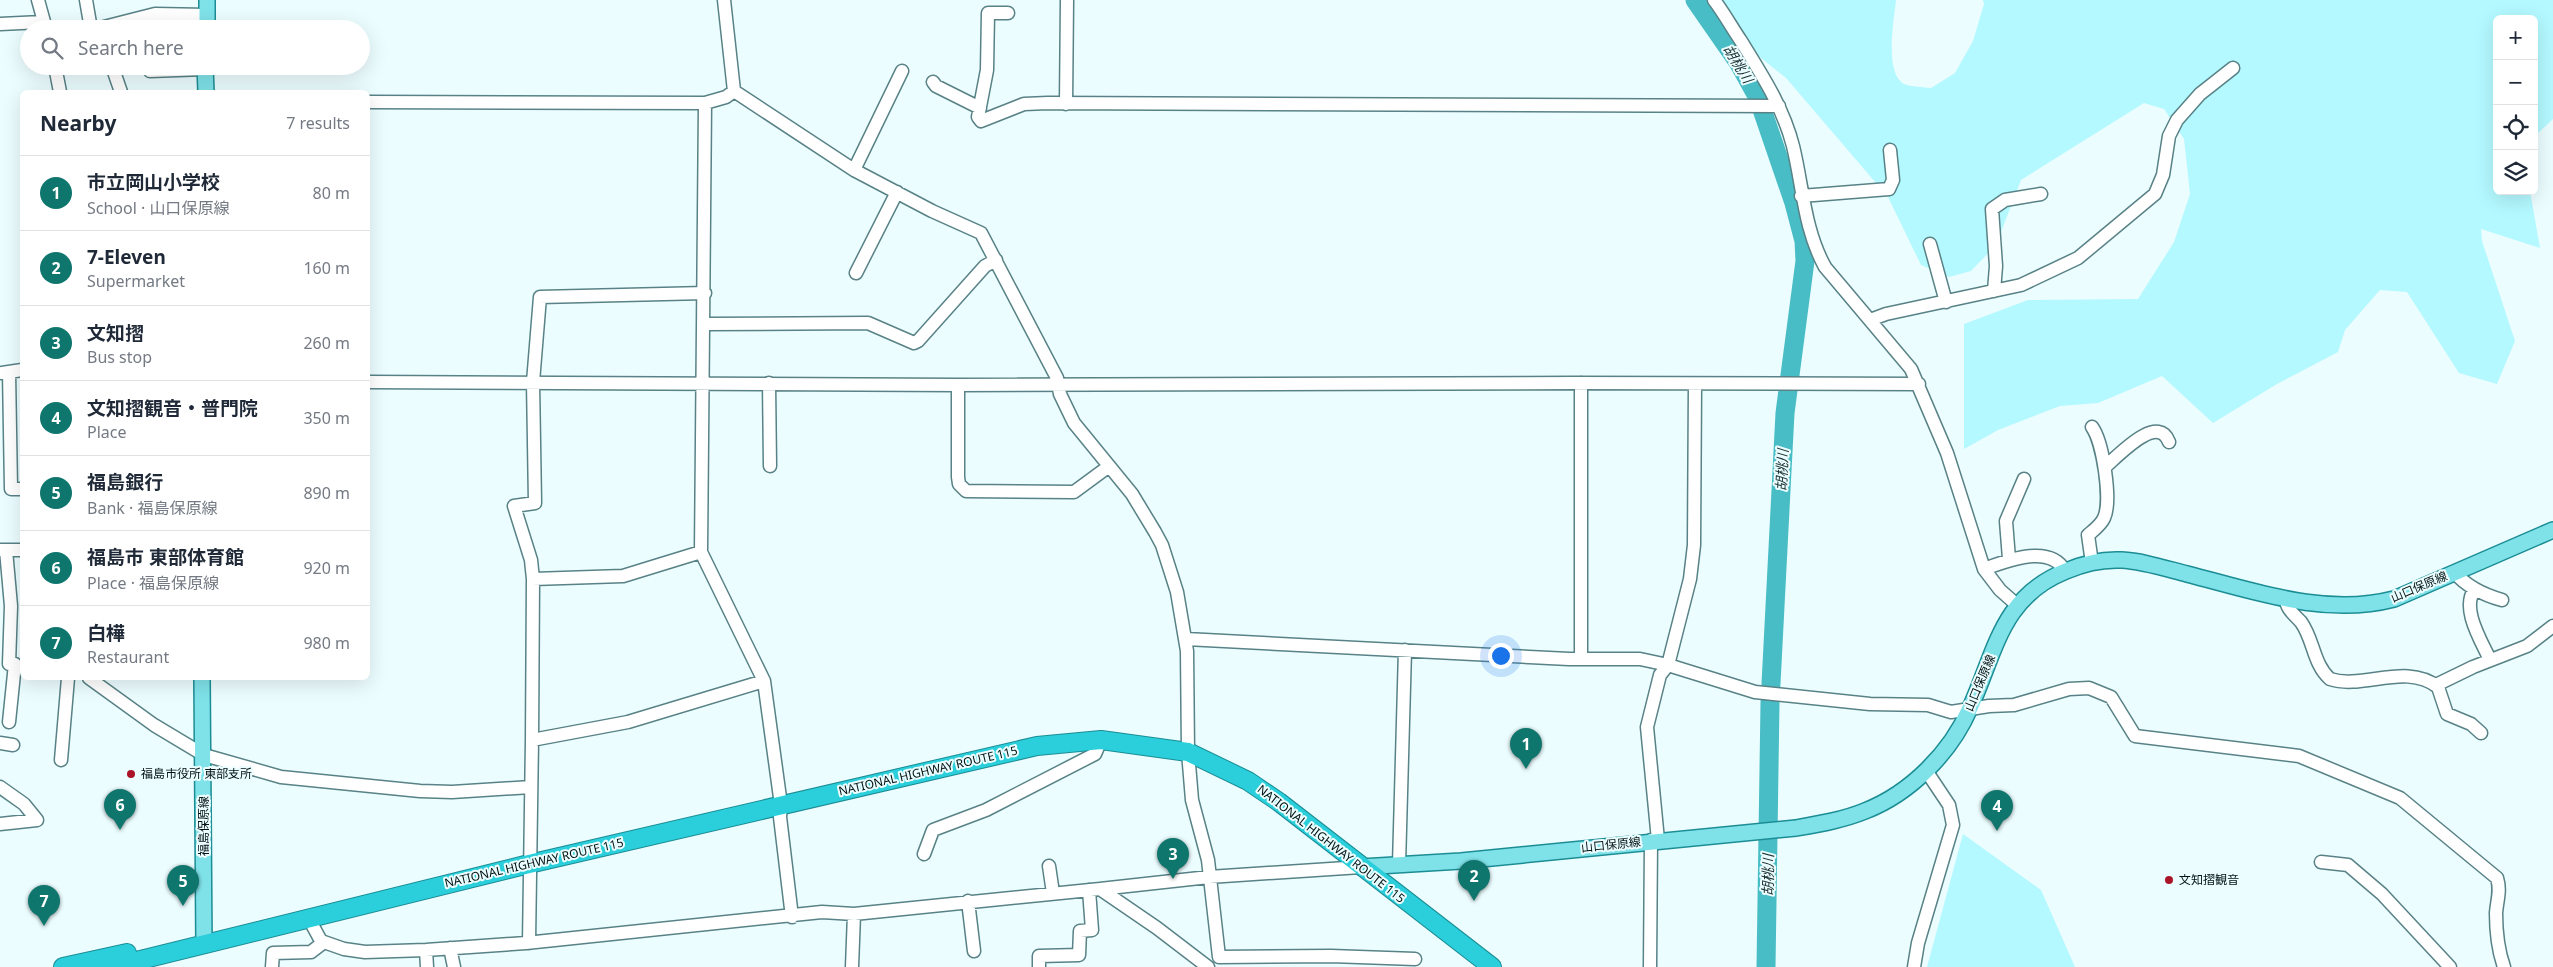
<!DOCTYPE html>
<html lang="en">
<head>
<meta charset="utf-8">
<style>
	:root { --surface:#fff; --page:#f6f6f7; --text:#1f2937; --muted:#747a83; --line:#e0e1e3; --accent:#0f766e }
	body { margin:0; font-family:"Noto Sans","Noto Sans JP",sans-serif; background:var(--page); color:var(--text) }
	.controls { position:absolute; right:15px; top:15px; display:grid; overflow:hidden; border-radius:8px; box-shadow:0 5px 20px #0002 }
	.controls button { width:45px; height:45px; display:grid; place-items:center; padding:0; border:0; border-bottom:1px solid var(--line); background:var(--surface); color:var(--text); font:25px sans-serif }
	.you { position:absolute; left:1500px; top:655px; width:18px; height:18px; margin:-12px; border:4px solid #fff; border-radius:50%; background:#1a73e8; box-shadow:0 0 0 8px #1a73e833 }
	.badge { display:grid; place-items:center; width:32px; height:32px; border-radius:50%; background:var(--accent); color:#fff; font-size:16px; font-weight:700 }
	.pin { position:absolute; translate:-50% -41px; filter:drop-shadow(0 1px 2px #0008) }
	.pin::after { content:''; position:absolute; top:26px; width:18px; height:15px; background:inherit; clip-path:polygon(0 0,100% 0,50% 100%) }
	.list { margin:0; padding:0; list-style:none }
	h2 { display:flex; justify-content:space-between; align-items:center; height:65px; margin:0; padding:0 20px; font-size:21px }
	h2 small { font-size:16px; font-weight:400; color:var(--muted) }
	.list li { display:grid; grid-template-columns:32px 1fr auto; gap:15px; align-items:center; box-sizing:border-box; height:75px; padding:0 20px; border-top:1px solid var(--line) }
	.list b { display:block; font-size:19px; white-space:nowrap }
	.list p { margin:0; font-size:16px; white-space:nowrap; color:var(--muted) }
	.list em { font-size:16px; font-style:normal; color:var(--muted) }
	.icon { flex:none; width:28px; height:28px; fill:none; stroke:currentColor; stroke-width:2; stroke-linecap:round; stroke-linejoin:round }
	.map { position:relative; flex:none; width:2553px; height:967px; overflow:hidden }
	.search { position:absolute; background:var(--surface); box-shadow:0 5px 20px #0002; left:20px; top:20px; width:350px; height:55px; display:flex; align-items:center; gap:12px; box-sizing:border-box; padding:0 18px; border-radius:28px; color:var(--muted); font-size:19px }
	.panel { position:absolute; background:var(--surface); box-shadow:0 5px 20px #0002; left:20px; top:90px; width:350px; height:590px; border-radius:8px }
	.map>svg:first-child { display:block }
	.green { fill:#b3f9ff }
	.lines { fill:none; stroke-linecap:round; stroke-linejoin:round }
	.river { stroke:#48bdc6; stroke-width:19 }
	.minor-casing { stroke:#588286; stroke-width:15 }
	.major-casing { stroke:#1c8d95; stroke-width:18 }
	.highway-casing { stroke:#1c8d95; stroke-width:20 }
	.minor { stroke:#fff; stroke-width:12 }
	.major { stroke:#7fe2e9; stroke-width:15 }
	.highway { stroke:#2acfdb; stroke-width:18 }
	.poi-dot { fill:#aa1426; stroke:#ecfdff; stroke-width:2 }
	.labels { text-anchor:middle; stroke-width:4; stroke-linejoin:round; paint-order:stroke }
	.street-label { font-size:12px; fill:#031314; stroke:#ecfdff }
	.poi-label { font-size:12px; fill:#031314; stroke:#ecfdff; text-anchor:start }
	.water-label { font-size:14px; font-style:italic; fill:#1c3032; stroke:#ecfdff }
</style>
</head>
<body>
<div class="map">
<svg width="2553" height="967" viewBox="0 0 2553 967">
	<rect width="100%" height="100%" fill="#ecfdff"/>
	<path class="green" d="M1707,0H1896C1894,19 1884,73 1904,84C1911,87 1924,87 1931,88L1955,73L1973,41L1984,4L1983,0H2553V119L2534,137V19H2497V191H2530L2540,248L2481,229L2482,241L2515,341L2497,384L2459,373L2407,292L2380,290L2345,330L2338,352L2277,384L2213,423L2162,376L2098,403L2060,406L1998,430L1964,449V324L2028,300L2138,299L2174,242L2190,194L2184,139L2164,109L2144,103L2021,180L1996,245L1971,271L1949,277L1921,265L1888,197L1786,78L1710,17Z
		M1963,834L2041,890L2075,967H1927Z"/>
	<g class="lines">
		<path class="river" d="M1695,0L1738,62L1758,98L1794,203L1804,241L1805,261L1785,413L1770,703L1766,967"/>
		<defs>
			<path id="minor" d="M38,0L46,29
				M86,0L91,29
				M724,0L734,91L726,97L705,103L701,552L764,681L781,805L780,817L792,917
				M1714,0C1724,13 1732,28 1741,41C1762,75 1783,107 1793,146C1803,187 1804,229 1825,267L1911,369L1947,453L1984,569L2000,590L2017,605
				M1008,13H988L987,70L978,117L981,121L1024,104L1048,103L1779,106
				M0,24L42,22
				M96,29L155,14L207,15
				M55,66L60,92
				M112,66L121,92
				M150,71L205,69
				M933,82L936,86L980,108
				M734,91L854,170L932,211L981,233L1057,378L1060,394L1074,423L1132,494L1155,532L1162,545L1177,592L1187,651L1188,752L1192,800L1208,860L1219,957L1331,956L1415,959
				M368,102L705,103
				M1066,104L1067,0
				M854,170L902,71
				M1801,196L1889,189L1893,180L1890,150
				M1930,244L1946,302
				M856,273L897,192
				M1994,291L1996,266L1992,209L2005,200L2041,194
				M1870,320L1886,314L2021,285L2078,258L2155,194L2163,175L2169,136L2177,120L2200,94L2233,68
				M704,324L868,323L914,343L918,341L985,266L996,260
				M9,372L11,489H22
				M2,373L22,370
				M368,382L958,385V477L959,484L966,491L1074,492L1108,467
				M769,383L770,466
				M1581,383V658
				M958,385L1574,383L1919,384
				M2092,427C2103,442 2112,501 2104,518C2101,525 2094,530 2088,535L2092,563
				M2105,467C2117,457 2158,412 2169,442
				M0,550H22
				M6,550L11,606L9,664
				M2009,559L2006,521L2024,479
				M1984,569C2006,561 2050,543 2065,571
				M2454,572C2467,587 2484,595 2502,600
				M533,579L623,576L701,552
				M2475,589C2460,608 2482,642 2490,660
				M2286,599C2286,609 2295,615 2301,622C2314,640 2313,664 2330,679C2363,690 2406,662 2438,687L2447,714L2471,724L2481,733
				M1186,639L1569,659H1640L1668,665L1755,692L1870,704L1928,705L1951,712L1989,706L2014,705L2069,689L2089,688L2111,697L2135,736L2299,756L2400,798L2497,878C2501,891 2497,900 2496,913C2496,931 2498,950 2504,967
				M89,678L154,725L204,755L281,777L420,791L452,792L531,787
				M2436,685L2473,667L2527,646L2553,626
				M9,722L15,664
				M532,740L533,579L531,560L514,506L535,503L533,382L540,297L705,293
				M0,743L13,745
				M61,760L68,678
				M0,787L24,804L37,820L0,824
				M1658,840L1647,727L1660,675L1668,665L1690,579L1694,545L1695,384
				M924,854L933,830L986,810L1095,754L1101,740
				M2321,862L2348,865L2382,894L2450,967
				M1399,865L1405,650
				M1049,866L1053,893
				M1100,889L1209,877L1361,867
				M968,901L974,951
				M308,917L321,941L344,949L365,952L426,950L526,943L822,912L854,914L1100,889L1157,928L1208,967
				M529,943L532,740L628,722L764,681
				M450,948L454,967
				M426,950L427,967
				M272,967L273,953L311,952L324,942
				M852,967L854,914
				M1039,967V956L1079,955L1080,931L1092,930L1089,890
				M1650,967L1651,840
				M1914,967L1918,943L1953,825L1949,805L1927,772"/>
			<path id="major" d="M207,29V0
				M205,66L206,92
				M202,678L204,945
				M1361,867L1461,861L1796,828C1819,824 1843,820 1865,811C1911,793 1951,752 1970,708C1996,651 2001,597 2066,571C2113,551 2141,562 2187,574C2254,591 2325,617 2394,599L2553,530"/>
			<path id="highway" d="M63,967L127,953
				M112,967L529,864L1037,746L1101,740L1188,752L1248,781L1279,802L1492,967"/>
		</defs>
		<use href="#minor" class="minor-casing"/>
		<use href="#major" class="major-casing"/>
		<use href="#highway" class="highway-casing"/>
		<use href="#minor" class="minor"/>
		<use href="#major" class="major"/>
		<use href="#highway" class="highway"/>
	</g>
	<g class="poi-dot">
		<circle cx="131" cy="774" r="5"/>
		<circle cx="2169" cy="880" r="5"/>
	</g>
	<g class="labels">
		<g class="street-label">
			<text transform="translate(2419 587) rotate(-23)" y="4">山口保原線</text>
			<text transform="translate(1980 683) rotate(-67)" y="4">山口保原線</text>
			<text transform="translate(928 771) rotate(-13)" y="4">NATIONAL HIGHWAY ROUTE 115</text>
			<text transform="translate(204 826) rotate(-90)" y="4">福島保原線</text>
			<text transform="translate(1331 844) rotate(38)" y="4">NATIONAL HIGHWAY ROUTE 115</text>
			<text transform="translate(1611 845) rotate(-6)" y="4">山口保原線</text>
			<text transform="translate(534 863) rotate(-13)" y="4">NATIONAL HIGHWAY ROUTE 115</text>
		</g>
		<g class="poi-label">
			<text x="141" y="778">福島市役所 東部支所</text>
			<text x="2179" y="884">文知摺観音</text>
		</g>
		<g class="water-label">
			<text transform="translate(1738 64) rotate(58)" y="5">胡桃川</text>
			<text transform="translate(1782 470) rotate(-87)" y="5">胡桃川</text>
			<text transform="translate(1768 875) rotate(-89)" y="5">胡桃川</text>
		</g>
	</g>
</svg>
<div class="controls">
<button>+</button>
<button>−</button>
<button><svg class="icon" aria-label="locate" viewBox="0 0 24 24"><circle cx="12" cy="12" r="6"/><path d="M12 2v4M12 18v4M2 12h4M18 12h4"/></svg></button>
<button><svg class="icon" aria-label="layers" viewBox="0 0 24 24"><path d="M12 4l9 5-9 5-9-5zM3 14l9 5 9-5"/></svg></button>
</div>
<div class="you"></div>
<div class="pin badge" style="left:1526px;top:769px">1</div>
<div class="pin badge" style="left:1474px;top:901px">2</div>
<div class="pin badge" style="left:1173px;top:879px">3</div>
<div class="pin badge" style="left:1997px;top:831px">4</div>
<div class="pin badge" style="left:183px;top:906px">5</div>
<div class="pin badge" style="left:120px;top:830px">6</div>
<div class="pin badge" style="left:44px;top:926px">7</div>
<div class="search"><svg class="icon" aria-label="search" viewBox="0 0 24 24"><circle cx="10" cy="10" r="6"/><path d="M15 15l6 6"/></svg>Search here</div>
<section class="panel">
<h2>Nearby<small>7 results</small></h2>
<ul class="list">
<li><span class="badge">1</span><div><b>市立岡山小学校</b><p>School · 山口保原線</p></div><em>80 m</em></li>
<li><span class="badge">2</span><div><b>7-Eleven</b><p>Supermarket</p></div><em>160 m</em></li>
<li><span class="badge">3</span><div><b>文知摺</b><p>Bus stop</p></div><em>260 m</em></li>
<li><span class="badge">4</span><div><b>文知摺観音・普門院</b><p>Place</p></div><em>350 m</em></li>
<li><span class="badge">5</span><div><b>福島銀行</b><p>Bank · 福島保原線</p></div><em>890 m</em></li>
<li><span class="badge">6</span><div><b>福島市 東部体育館</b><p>Place · 福島保原線</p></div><em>920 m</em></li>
<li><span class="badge">7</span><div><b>白樺</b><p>Restaurant</p></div><em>980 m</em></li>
</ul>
</section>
</div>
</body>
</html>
